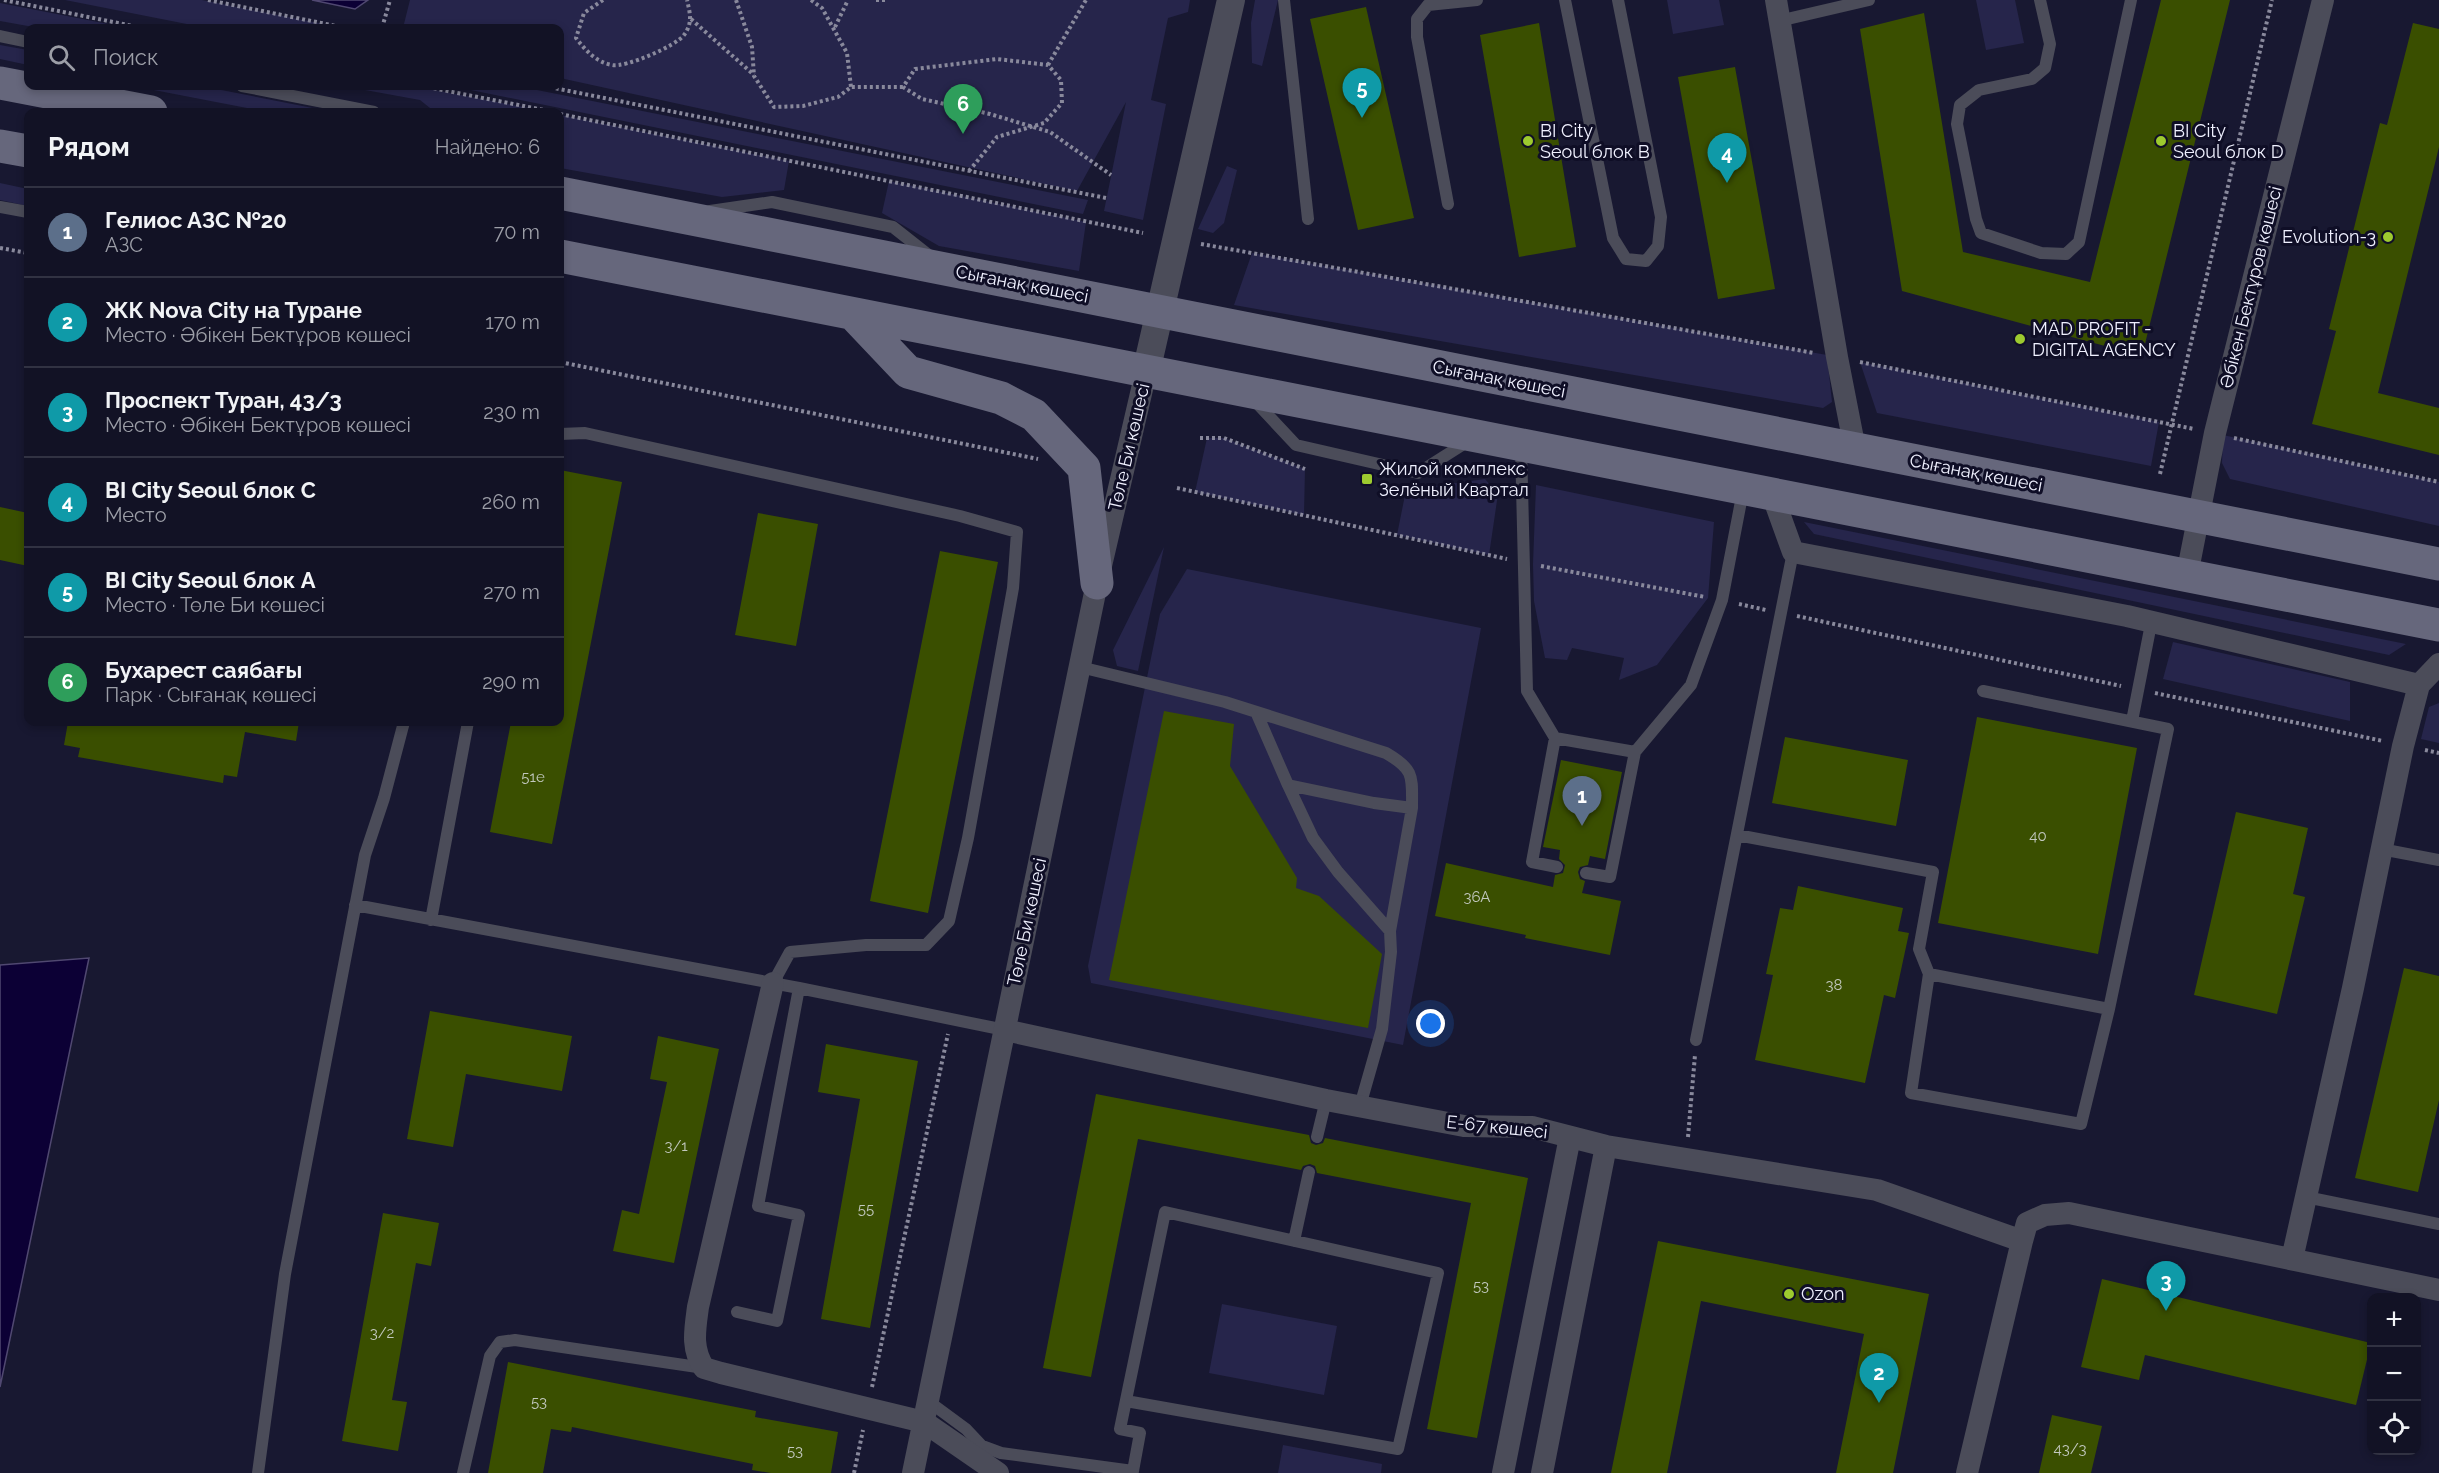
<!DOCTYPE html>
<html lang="ru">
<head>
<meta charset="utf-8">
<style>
	:root { --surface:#121225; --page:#1f2032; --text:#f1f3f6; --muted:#9c9ea7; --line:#313242; --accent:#1a73e8 }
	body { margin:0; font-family:Raleway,sans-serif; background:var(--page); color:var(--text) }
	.controls { position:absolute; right:18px; bottom:18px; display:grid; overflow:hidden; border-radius:12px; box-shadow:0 3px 9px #0003 }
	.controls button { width:54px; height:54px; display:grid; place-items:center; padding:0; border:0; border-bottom:2px solid var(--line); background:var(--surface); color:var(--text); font:30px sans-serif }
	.you { position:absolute; left:1431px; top:1024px; width:21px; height:21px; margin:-15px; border:4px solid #fff; border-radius:50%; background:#1a73e8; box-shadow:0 0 0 9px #1a73e833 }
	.badge { display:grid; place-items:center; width:39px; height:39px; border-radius:50%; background:var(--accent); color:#fff; font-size:20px; font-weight:700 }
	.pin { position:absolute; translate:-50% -50px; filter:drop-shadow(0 2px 3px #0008) }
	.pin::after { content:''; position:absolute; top:32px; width:21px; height:18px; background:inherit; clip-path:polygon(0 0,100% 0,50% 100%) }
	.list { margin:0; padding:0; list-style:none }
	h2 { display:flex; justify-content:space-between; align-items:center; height:78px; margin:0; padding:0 24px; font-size:26px }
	h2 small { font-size:20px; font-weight:400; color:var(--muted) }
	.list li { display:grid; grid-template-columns:39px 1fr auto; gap:18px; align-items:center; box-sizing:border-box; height:90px; padding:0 24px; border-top:2px solid var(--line) }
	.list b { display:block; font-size:22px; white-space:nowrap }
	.list p { margin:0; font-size:20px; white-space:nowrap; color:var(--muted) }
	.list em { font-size:20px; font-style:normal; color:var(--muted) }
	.icon { flex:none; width:33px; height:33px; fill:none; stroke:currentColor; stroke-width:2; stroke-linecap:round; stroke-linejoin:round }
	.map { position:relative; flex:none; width:2439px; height:1473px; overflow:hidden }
	.search { position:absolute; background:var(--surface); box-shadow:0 3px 9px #0003; left:24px; top:24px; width:540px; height:66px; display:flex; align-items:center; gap:15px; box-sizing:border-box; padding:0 21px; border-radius:12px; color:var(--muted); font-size:22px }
	.panel { position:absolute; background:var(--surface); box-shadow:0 3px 9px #0003; left:24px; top:108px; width:540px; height:618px; border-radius:12px }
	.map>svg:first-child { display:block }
	.green { fill:#26254b }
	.water { fill:#0c0035; stroke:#504871; stroke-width:1.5 }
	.building { fill:#3a4f00 }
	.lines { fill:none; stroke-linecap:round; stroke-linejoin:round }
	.path { stroke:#89899c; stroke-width:4; stroke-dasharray:3 3; stroke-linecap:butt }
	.service { stroke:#4b4c59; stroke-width:12 }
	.minor { stroke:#4b4c59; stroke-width:22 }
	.tertiary { stroke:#4b4c59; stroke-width:28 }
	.secondary { stroke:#66677c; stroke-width:33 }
	.poi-dot { fill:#9dca2f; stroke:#0f0e26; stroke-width:2 }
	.labels { text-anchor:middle; stroke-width:6; stroke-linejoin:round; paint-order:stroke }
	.number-label { font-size:15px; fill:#c2c8be }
	.poi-label { font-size:18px; fill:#eff0fe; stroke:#0f0e26; text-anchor:start }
	.street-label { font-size:18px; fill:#eff0fe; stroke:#0f0e26 }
</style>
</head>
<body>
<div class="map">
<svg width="2439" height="1473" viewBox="0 0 2439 1473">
	<rect width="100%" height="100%" fill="#181831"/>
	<path class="green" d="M65,0H202L344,28H207Z
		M410,0H1190L1188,12L1168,18L1151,100L1166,104L1143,220L1104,211L1126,102L1077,191L560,78V28H403Z
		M1255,0H1278L1262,66L1252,63L1251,23Z
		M1667,0H1719L1724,25L1673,34Z
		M1976,0H2015L2024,43L1986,50Z
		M0,3L129,28H39L0,21Z
		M0,45L28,50V65L0,59Z
		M133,86H201L333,112H267Z
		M343,86H414L549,112H435L420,100Z
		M451,86H517L1088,200L1083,214Z
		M560,115L789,161L784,190L722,197L560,168Z
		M1227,166L1237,170L1224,223L1213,233L1198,229Z
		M889,181L1086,222L1079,271L939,246L882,213Z
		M0,183L28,189V206L0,200Z
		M1252,253L1827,355L1832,402L1823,408L1234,305Z
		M1860,362L2159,422L2151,466L1877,413Z
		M2223,435L2439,482V526L2230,479L2222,463Z
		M1207,438H1224L1305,469L1304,515L1195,492Z
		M1485,479L1498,494L1489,555L1397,535L1406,490Z
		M1536,485L1714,522L1708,598L1657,665L1619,680L1624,658L1572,648L1567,660L1545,658L1534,601L1533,564Z
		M1804,522L2406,644L2389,655L1814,534Z
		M1164,547L1138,671L1117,666L1113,650Z
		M1187,569L1481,628L1403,1045L1091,983L1088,966L1160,614Z
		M2173,642L2350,682V721L2163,679Z
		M2439,703V743L2421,739L2429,707Z
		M1222,1304L1337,1326L1324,1395L1209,1373Z
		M1283,1445L1382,1464L1381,1473H1278Z"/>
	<path class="water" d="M312,0H368L355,9Z
		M89,958L0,1387V965Z"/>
	<path class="building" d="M2161,0H2230L2142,356L1902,291L1860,29L1924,13L1963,252L2090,282Z
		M1366,7L1414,218L1358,230L1310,19Z
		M1539,23L1576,247L1519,257L1480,35Z
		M2413,23L2439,29V147L2378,393L2439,408V455L2312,424L2336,331L2329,329L2380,123L2387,125Z
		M1735,67L1775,289L1718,299L1678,77Z
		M560,470L622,482L552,844L490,832L511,722H560Z
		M0,507L28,513V566L0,560Z
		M758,513L818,524L796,646L735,635Z
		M940,551L998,562L928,913L870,901Z
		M1164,711L1234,724L1230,766L1297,878L1296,888L1319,896L1382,954L1368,1028L1109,980Z
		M1977,717L2137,748L2098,954L1938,923Z
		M68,722H230L241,724V722H299L296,741L245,732L237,777L224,775L223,783L78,757L80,748L64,745Z
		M1785,737L1908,760L1896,826L1772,803Z
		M1561,760L1622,772L1605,859L1590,856L1588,865L1580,867L1578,872L1580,879L1585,881L1582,893L1621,901L1610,955L1525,938L1526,935L1435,916L1446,863L1553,887L1555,875L1563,873L1565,865L1559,859L1560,850L1543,847Z
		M2236,812L2308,828L2293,894L2305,897L2277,1014L2194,995Z
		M1798,886L1903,908L1898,931L1909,933L1895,998L1884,995L1865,1083L1755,1060L1773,975L1766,974L1780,908L1793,910Z
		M2404,968L2439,976V1100L2418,1192L2355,1178Z
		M430,1011L572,1036L562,1091L466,1074L453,1147L407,1139Z
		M658,1036L719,1049L674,1263L613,1251L622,1210L639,1214L667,1082L650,1079Z
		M826,1044L918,1061L870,1328L821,1319L860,1099L818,1092Z
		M1096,1094L1309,1135L1311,1143L1316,1145L1323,1143L1325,1138L1528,1178L1477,1438L1427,1429L1471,1203L1317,1173L1315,1166L1310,1164L1303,1166L1301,1170L1138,1139L1091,1377L1043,1368Z
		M383,1213L439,1223L431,1266L416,1263L392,1400L407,1402L398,1451L342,1441Z
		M1658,1241L1929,1294L1893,1473H1836L1864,1334L1701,1301L1667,1473H1611Z
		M2102,1279L2371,1343L2356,1405L2145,1355L2139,1380L2081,1367Z
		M508,1362L756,1411L755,1417L838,1432L831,1473H771L752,1470L753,1464L572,1427L571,1432L551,1429L543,1473H488Z
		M2052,1415L2102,1426L2091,1473H2039Z"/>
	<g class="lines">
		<path class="path" d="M4,0L143,28
			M208,0L346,28
			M603,0L584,13L576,38C586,51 596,62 612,65C625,68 676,46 684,35C693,23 690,13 687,0
			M736,0L752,47L754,76L774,107L803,106L838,97L851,87H903
			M811,0L822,8L847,53L851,87
			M876,0H887
			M691,19L754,75
			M835,27L848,0
			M382,28L390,0
			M1048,65L1086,0
			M422,86L554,112
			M544,86L1106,198
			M560,114L1143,233
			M969,171L997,137L1044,123L1062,103L1061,80L1048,65L997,59L915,69L903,87L922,99L990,114L1050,132L1111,175
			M1201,244L1814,353
			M0,248L28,253
			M560,362L1038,459
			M1860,362L2194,429
			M1200,438H1224L1305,469
			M2234,438L2439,482
			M2160,474L2272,0
			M1177,488L1507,559
			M1541,566L1705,597
			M1739,604L1766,610
			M1797,616L2121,686
			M2155,693L2383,741
			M2425,750L2439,753
			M1688,1137L1695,1055
			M872,1387L948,1034
			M854,1473L863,1430"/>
		<path class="service" d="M1284,0L1308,219
			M1565,0L1613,238L1626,259L1646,261L1658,246L1661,217L1618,0
			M2040,0L2050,44L2045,68L2032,79L1979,90L1960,105L1957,124L1976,219L1981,233L2041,253L2066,254L2079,242L2131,0
			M1779,21L1869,0
			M0,36L28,42
			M242,86L374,112
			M1448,204L1417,37V19L1428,5L1477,0
			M0,207L28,212
			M710,211L772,202L893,227L931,257
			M1253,399L1296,445L1418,473L1470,440
			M560,434L585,433L960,516L1017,532L1013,588L968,838L949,921L926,945H866L790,952L773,983
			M1521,446L1527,691L1555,738L1635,752L1691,685L1722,600L1743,491
			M1080,667L1225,702L1386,753C1415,770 1412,776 1412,808L1374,803L1288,785L1257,714
			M1983,691L2168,729L2109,1009L2081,1124L1911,1093L1929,974L2109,1009
			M2132,721L2151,624
			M1555,738L1532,862L1557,867
			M1288,785L1313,838L1338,872L1390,931L1391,952L1382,1029L1360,1106
			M1737,835L1933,872L1919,949L1929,974
			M2381,849L2439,860
			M1586,873L1610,877L1635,752
			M355,905L799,988
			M431,920L468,722
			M1390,931L1412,808
			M1696,1040L1793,552
			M1317,1137L1326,1100
			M2306,1197L2439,1224
			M1294,1241L1309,1172
			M737,1312L777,1321L799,1215L758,1206L799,988L1005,1030
			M928,1401L966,1429L982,1446L1001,1453L1133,1471L1140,1433L1120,1429L1165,1212L1438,1273L1398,1449L1126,1401
			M258,1473L285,1274L365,855L384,798L404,722
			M463,1473L490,1356L500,1342L515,1340L704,1368"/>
		<path class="minor" d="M1776,0L1837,357L1855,449
			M1772,494L1793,552L2127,616L2419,685L2439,664
			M2187,575L2215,433L2323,0
			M773,983L698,1307C695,1330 691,1348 704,1368L721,1373L924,1422L998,1473
			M1005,1030L1326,1100L1464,1126L1532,1127L1606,1146L1877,1190L2022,1241
			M2292,1259L2353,988L2403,746L2419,685
			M913,1473L1097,583L1146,372
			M1503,1473L1570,1137
			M1542,1473L1606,1146
			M1967,1473L2022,1241L2027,1223L2045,1215L2069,1213L2439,1290"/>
		<path class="tertiary" d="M1146,372L1231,0"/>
		<path class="secondary" d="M0,83L151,112
			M0,146L28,151
			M560,193L2439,564
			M560,256L2439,625
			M854,315L908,372L1001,398L1034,415L1084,468L1097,583"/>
	</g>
	<g class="poi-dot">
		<circle cx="1528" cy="141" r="6"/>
		<circle cx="2161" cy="141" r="6"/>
		<circle cx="2388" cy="237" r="6"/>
		<circle cx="2020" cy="339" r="6"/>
		<rect x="1361" y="473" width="12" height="12" rx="3"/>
		<circle cx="1789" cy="1294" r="6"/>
	</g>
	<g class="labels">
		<g class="number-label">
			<text x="533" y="782">51е</text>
			<text x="2038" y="841">40</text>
			<text x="1477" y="902">36А</text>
			<text x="1834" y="990">38</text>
			<text x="676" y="1151">3/1</text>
			<text x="866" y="1214">55</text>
			<text x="1481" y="1291">53</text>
			<text x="382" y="1338">3/2</text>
			<text x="539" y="1407">53</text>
			<text x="2070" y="1454">43/3</text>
			<text x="795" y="1456">53</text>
		</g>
		<g class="poi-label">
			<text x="1540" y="137">BI City<tspan x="1540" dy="21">Seoul блок B</tspan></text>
			<text x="2173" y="137">BI City<tspan x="2173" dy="21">Seoul блок D</tspan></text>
			<text x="2376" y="243" text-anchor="end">Evolution-3</text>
			<text x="2032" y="335">MAD PROFIT -<tspan x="2032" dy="21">DIGITAL AGENCY</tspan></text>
			<text x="1379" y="475">Жилой комплекс<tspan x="1379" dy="21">Зелёный Квартал</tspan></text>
			<text x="1801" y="1300">Ozon</text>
		</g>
		<g class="street-label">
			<text transform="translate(1022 284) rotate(11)" y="6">Сығанақ көшесі</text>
			<text transform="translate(2251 287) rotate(-76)" y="6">Әбікен Бектұров көшесі</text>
			<text transform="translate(1499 379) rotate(11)" y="6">Сығанақ көшесі</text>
			<text transform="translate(1129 447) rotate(-77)" y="6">Төле Би көшесі</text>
			<text transform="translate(1976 473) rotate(11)" y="6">Сығанақ көшесі</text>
			<text transform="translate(1027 922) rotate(-78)" y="6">Төле Би көшесі</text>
			<text transform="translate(1497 1127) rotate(6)" y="6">Е-67 көшесі</text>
		</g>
	</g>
</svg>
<div class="controls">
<button>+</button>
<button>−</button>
<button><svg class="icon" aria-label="locate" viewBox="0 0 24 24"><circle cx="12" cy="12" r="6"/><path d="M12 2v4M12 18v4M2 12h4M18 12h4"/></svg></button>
</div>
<div class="you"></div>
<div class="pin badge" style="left:1582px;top:826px;background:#5c6f8a">1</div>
<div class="pin badge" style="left:1879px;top:1403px;background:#0f9aa8">2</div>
<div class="pin badge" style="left:2166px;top:1311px;background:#0f9aa8">3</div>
<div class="pin badge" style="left:1727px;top:183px;background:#0f9aa8">4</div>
<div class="pin badge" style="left:1362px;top:118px;background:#0f9aa8">5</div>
<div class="pin badge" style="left:963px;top:134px;background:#2e9e5b">6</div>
<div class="search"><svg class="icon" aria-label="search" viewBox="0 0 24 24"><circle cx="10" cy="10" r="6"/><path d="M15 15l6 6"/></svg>Поиск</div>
<section class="panel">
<h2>Рядом<small>Найдено: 6</small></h2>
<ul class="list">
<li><span class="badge" style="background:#5c6f8a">1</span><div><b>Гелиос АЗС №20</b><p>АЗС</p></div><em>70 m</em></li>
<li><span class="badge" style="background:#0f9aa8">2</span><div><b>ЖК Nova City на Туране</b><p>Место · Әбікен Бектұров көшесі</p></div><em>170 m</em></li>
<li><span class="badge" style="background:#0f9aa8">3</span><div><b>Проспект Туран, 43/3</b><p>Место · Әбікен Бектұров көшесі</p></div><em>230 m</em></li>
<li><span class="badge" style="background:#0f9aa8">4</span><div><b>BI City Seoul блок C</b><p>Место</p></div><em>260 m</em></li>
<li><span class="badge" style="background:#0f9aa8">5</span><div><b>BI City Seoul блок A</b><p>Место · Төле Би көшесі</p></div><em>270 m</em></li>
<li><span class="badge" style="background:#2e9e5b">6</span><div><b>Бухарест саябағы</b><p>Парк · Сығанақ көшесі</p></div><em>290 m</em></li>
</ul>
</section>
</div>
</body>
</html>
